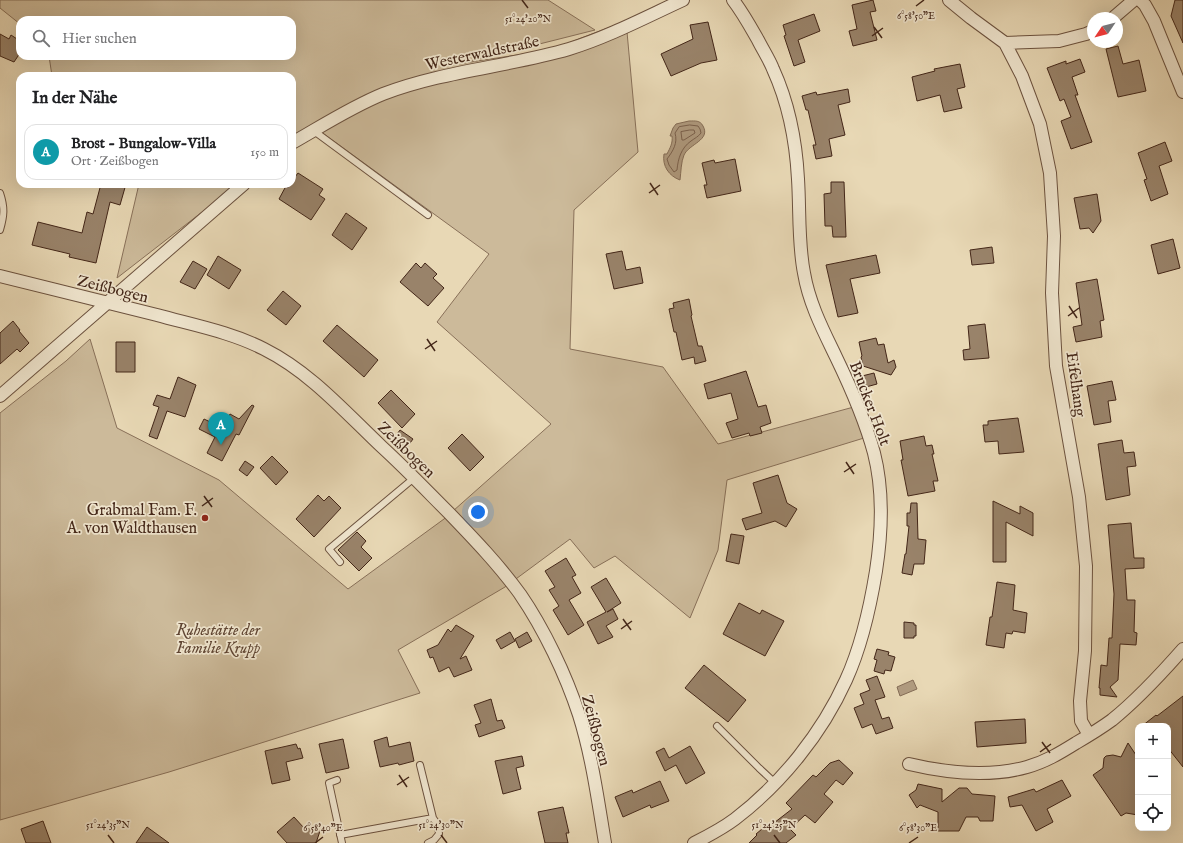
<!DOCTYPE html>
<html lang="de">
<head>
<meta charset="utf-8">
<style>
	:root { --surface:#fff; --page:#f2f2f2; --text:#202124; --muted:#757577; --line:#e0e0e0; --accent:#7c3aed }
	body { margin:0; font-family:"IM FELL English",serif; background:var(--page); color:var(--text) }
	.controls { position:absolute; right:12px; bottom:12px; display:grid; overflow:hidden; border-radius:8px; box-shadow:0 4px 16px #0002 }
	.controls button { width:36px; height:36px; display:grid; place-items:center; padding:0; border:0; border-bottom:1px solid var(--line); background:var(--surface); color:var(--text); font:20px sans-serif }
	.compass { position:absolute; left:1087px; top:12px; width:36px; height:36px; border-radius:50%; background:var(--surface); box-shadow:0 4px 16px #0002; rotate:235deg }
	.you { position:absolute; left:478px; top:512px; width:14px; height:14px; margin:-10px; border:3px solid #fff; border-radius:50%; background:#1a73e8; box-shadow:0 0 0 6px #1a73e833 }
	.badge { display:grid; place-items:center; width:26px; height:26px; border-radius:50%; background:var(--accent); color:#fff; font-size:13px; font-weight:700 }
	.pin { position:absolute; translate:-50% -33px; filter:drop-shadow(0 1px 2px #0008) }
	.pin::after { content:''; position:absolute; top:21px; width:14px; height:12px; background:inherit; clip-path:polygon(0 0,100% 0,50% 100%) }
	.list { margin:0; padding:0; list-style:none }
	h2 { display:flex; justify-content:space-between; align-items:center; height:52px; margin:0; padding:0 16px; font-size:17px }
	h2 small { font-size:13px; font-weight:400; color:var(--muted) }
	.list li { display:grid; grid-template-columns:26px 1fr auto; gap:12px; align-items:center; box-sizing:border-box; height:56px; margin:0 8px 8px; padding:0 8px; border:1px solid var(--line); border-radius:12px }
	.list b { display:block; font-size:15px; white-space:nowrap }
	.list p { margin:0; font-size:13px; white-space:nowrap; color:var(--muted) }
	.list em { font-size:13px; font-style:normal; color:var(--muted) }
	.icon { flex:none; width:22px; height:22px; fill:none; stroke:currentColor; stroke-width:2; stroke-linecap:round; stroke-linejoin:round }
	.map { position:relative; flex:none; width:1183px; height:843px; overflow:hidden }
	.search { position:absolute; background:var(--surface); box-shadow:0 4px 16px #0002; left:16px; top:16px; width:280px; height:44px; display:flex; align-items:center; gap:10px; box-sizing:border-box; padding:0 14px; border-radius:12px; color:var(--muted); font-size:15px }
	.panel { position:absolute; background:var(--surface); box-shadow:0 4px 16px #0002; left:16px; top:72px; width:280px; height:116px; border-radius:12px }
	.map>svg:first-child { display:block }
	.green { fill:#ccba9a; stroke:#887059 }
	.water { fill:#b09b80; stroke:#846c56 }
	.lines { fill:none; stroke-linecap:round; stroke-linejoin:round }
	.shore { stroke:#7a604c; stroke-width:1 }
	.building { fill:#99836a; stroke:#432618 }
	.lane-casing { stroke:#6c523f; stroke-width:8 }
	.street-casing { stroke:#6c523f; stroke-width:14 }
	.lane { stroke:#f0e6cf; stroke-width:6 }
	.street { stroke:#f0e6cf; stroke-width:12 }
	.ticks { fill:none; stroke:#432618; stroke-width:1.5 }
	.poi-dot { fill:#8f2418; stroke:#f0e6cf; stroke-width:1.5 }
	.labels { text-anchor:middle; stroke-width:3.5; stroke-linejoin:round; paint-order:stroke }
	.street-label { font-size:16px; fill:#432618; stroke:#f0e6cf }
	.poi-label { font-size:16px; fill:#432618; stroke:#f0e6cf; text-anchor:end }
	.park-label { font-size:16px; font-style:italic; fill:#5e4432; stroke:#f0e6cf }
	.ticks-label { font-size:10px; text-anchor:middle; fill:#432618; stroke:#f0e6cf; stroke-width:3.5; stroke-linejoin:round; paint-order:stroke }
</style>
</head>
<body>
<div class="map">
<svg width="1183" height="843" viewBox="0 0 1183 843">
	<rect width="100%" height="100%" fill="#e8d8b5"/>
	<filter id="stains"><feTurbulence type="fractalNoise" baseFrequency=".005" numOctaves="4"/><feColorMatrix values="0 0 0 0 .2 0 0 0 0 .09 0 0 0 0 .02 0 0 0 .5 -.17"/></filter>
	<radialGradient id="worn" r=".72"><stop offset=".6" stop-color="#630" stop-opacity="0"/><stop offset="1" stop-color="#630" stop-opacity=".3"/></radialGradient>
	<path class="green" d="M0,0H548L595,30L464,63L550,50L626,21L638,152L574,210L570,349L663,367L718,444L861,405L864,438L727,480L718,550L690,618L615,556L594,568L570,539L505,587L398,650L420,693L169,772L0,820V413L66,361L90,339L117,428L219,480L348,589L444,519L551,424L437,322L489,254L313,126L292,136V76H52L49,56H292V20H20V24L0,8Z
		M139,184H236L224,195L117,278Z"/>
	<path class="water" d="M689,121C695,121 700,120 703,126C711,140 689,144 684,155C681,162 681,172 680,180C669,176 662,166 664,154H667C670,148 673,143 672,136H670L673,128L676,124Z
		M913,680L917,689L900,696L897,687Z"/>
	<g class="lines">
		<path class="shore" d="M690,125L698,126L700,129L701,133C698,137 695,138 691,141C681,148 678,159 677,170L674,172L669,165L667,159C673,151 678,143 675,133L679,127Z
			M690,130H694L695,133L684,140H682L681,132Z"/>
	</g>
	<path class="building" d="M873,0L876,11L870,12L877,40L853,46L849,31L857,29L852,5Z
		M1175,0H1183V43L1171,16Z
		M814,14L820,31L798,40L805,62L794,66L784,36L786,35L783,25Z
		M708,22L717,60L701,63L671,76L661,54L693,39L690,25Z
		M0,34L9,39L11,35L20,41V53L14,62L0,56Z
		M1118,46L1123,64L1139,60L1146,91L1118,97L1106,49Z
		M1080,59L1085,72L1072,77L1078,95H1075L1092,142L1071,149L1061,121L1071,117L1064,99L1060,101L1047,68L1066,61V64Z
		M960,64L965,87L957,89L962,108L944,112L940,95L917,101L912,77L935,71L934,69Z
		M848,89L850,102L838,105L845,135L829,139L832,156L816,159L813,145H816L808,110H806L802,96L816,92L817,95Z
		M1165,142L1172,161L1159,166L1168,194L1151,201L1144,180L1147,179L1138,153Z
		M735,159L741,191L707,198L704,185H707L702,163L714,160L715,163Z
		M298,173L323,189L319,195L325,199L311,220L279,199L286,186L288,188L290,184H292V181Z
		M831,182H844L846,237H833L832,226H825L824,194L831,193Z
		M101,184H126L120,205L110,202L96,263L69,257L70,254L32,245L38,222L82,233L87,212L93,214Z
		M1097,194L1101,221L1093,233L1089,228L1080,229L1074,198Z
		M346,213L367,228L352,250L332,235Z
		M1173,239L1180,268L1158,274L1151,245Z
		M992,247L994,263L972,265L970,250Z
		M622,251L626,270L640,267L643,283L614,289L606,254Z
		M876,255L880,273L850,279L858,313L838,317L826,265Z
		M218,256L241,270L229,289L207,275Z
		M193,261L207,269L195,289L180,282Z
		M416,263L421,268L425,263L437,274L433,278L444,288L428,306L400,282Z
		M1097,279L1104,320L1100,321L1102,337L1076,342L1073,327L1082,325L1076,283Z
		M283,291L301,306L286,325L267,310Z
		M689,299L692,315L691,316L698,346H702L706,361L695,364L694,357L682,360L676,332H674L669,309L674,308L673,303Z
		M13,321L20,330L19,331L29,343L20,352L17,349L0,364V333Z
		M985,324L989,358L964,360L963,350L970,349L968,326Z
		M337,325L378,360L364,377L323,341Z
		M876,338L878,345L884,344L888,363L894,360L896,367L891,375L863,366L861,357L862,356L859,342Z
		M116,342H135V372H116Z
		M746,371L758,407L766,405L771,423L760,427L762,433L750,436L749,433L732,438L726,423L738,419L731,393L708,399L704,384Z
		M874,373L877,384L866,387L862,376Z
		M178,377L196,385L185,417L167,411L157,439L149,436L159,407L153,405L157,395L170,399Z
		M1112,381L1116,400L1108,401L1111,422L1094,425L1087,386Z
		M391,390L415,414L402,428L378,403Z
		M252,405L254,406L239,435L236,434L222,461L207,453L215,437L199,429L204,419L223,428L230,414L239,419Z
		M1018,418L1024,452L999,454L998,441L985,442L983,425H988V421Z
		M400,430L413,439L405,450L392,441Z
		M462,434L484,457L470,471L448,448Z
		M924,436L926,446L932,445L934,454H932L938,481H933L935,491L908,496L901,460H903L900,441Z
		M1122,440L1124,453L1134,452L1136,466L1127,467L1130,495L1106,500L1098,444Z
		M272,456L288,472L276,485L260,468Z
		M245,461L254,467L247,476L239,470Z
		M778,475L787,503L797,509L786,527L775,521L746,530L742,519L762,513L753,483Z
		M318,495L324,501L329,496L341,508L314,537L296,519Z
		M993,501L1020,514V506L1033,513V536L1006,522V562H993Z
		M911,503H917L918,539L926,540L924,564H914L912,575L902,573L905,554H906L909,526H907V513H910Z
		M1131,523L1134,558H1144V568L1125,569L1127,600H1135L1134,632L1137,633L1136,645L1120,644L1118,680L1110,687L1117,697L1100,695V688H1099L1101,665L1107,666L1109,638H1112L1114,594L1108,525Z
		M357,532L366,541L361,547L372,558L359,571L338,550Z
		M731,534L744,536L739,564L726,561Z
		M566,558L576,575L572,577L581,593L569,600L584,625L568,635L553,610L559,606L549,590L555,587L545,571Z
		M606,578L621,603L607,612L613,609L618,619L606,626L613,637L598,644L587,622L606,612L591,587Z
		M997,582L1015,585L1013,610L1027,613L1025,633L1013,631L1012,634L1006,633L1004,648L986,645L990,617H992Z
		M739,603L760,614L762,610L784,621L765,656L723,634Z
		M904,622L914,623V625H916V636H914V638H904Z
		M456,625L474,636L460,659L466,656L472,670L454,677L449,667L439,672L433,657L430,658L427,650L438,645L448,629L451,632Z
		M510,632L515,641L501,649L496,640Z
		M527,632L532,641L519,648L515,639Z
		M877,649L889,652L888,655L895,657L891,671L885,670L884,674L874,671L877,660L874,659Z
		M704,665L746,700L728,722L685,688Z
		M877,676L885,697L875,700L882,719L889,717L893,728L876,734L872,724L862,728L854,708L864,704L860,694L870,690L866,680Z
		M1183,696V767L1168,748V726H1142L1156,715L1157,716Z
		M491,699L497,721L502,720L505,728L479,737L475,725L481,723L474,705Z
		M1025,719L1026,743L977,747L975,722Z
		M387,737L389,747L410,742L414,761L399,765L398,763L380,767L374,741Z
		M343,739L349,768L326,773L319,744Z
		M1128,743L1138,758V815L1126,813L1121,816L1093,775L1103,768L1104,758L1106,756L1113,755L1121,757Z
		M296,744L298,749L300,748L303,758L286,762L290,780L272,784L265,751Z
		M690,746L705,773L686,784L676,765L665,771L656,752L664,748L669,758Z
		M522,756L524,766L516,768L521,789L503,794L495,761Z
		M839,760L853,773L843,785L836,780L824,794L833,802L815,823L805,815L790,829L796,835L786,843H749L757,835L756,834L768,824L770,826L792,809L786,803L813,775L816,777L830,763Z
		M1062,780L1071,796L1047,809L1053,822L1036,831L1022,805L1010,807L1008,797L1034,789L1036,792Z
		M660,781L669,801L651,808L650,805L623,817L615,797L632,790L633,793Z
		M918,784L942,789V802L959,788H967L972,794L995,796L993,821H980L978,817H966L959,831H938V812L920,805L917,808L909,795L916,790Z
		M563,807L569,833H566L568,843H545L538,812Z
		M294,817L304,828L320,831L316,843H287L277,832Z
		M43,821L51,843H26L21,829Z
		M147,827L169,843H136Z"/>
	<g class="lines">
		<defs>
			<path id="lane" d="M314,131L428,215
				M0,193C5,208 4,216 0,230
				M340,562L329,549L414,478
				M717,726L759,768L775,783
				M420,765L433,818L438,825L439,834L434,840L428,843
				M337,780L329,783L342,843
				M340,835L433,818"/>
			<path id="street" d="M949,0L971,18L1005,43L1059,41L1086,34L1093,31
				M1140,0L1145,5L1154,21L1183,92
				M1113,18L1134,0
				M1005,43L1022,76L1040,124L1050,173L1054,236L1052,293L1056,366L1079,497L1086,566L1085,651L1080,701L1081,721L1089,735
				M292,143C322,126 351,107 383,94C443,71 507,67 569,49C608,37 646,17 683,0
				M0,276C52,289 105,302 157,315C193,325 231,332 264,349C310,372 345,412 382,447C405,468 427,491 449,513C474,539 499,565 520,594C544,629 566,675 579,715C592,756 598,801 605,843
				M0,396L244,184
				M909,764C947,773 988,778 1027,767C1045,762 1060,753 1076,743C1088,736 1101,728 1112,720C1138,699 1161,674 1183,649
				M694,843C708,836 723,828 735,819C782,783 822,733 846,680C862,645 870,608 876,571C882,532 884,492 874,453C865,420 851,388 836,357C823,330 809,303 804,273C798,243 800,210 798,179C796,141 789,104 773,69C769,59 763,50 758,40C750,26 743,13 733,0"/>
		</defs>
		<use href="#lane" class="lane-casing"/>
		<use href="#street" class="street-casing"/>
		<use href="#lane" class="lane"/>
		<use href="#street" class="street"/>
	</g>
	<path class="ticks" d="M522,0L528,8M916,6L924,0M874,27L882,38M872,36L883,28M650,183L658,195M649,193L660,185M1069,306L1077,318M1068,316L1079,308M427,339L435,351M425,349L437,341M846,462L854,474M844,472L856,464M204,496L212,507M202,506L213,498M623,619L631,630M621,629L632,621M1042,742L1050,753M1040,752L1051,744M399,775L407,787M397,785L409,777M108,835L114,843M441,835L447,843M774,835L780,843M315,843L323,837M909,843L918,837"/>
	<circle class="poi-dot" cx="205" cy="518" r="4"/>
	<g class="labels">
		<g class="street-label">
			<text transform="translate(482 52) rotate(-12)" y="6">Westerwaldstraße</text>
			<text transform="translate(113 288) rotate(14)" y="6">Zeißbogen</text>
			<text transform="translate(1077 384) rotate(82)" y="6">Eifelhang</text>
			<text transform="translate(871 403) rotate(69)" y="6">Brucker Holt</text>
			<text transform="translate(407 449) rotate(44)" y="6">Zeißbogen</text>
			<text transform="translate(597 730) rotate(75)" y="6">Zeißbogen</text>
		</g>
		<g class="poi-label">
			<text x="197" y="515">Grabmal Fam. F.<tspan x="197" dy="18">A. von Waldthausen</tspan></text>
		</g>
		<g class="park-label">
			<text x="218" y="635">Ruhestätte der<tspan x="218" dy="18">Familie Krupp</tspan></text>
		</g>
	</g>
	<g class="ticks-label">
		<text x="916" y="19">6°58'50"E</text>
		<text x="528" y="22">51°24'20"N</text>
		<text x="108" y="828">51°24'35"N</text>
		<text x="441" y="828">51°24'30"N</text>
		<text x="774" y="828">51°24'25"N</text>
		<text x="323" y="831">6°58'40"E</text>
		<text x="918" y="831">6°58'30"E</text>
	</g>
	<rect width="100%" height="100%" filter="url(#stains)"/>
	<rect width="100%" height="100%" fill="url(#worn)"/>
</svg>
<div class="controls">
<button>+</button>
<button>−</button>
<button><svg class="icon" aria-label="locate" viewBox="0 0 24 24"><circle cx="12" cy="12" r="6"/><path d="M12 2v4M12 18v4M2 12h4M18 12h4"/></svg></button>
</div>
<svg class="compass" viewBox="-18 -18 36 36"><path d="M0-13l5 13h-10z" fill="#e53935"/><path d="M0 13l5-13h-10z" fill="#757577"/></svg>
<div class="you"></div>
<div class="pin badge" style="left:221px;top:445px;background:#0f9aa8">A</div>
<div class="search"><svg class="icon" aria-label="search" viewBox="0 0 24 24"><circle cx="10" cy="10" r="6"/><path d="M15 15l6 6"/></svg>Hier suchen</div>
<section class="panel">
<h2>In der Nähe<small></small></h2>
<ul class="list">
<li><span class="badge" style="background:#0f9aa8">A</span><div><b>Brost - Bungalow-Villa</b><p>Ort · Zeißbogen</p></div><em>150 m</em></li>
</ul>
</section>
</div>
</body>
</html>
